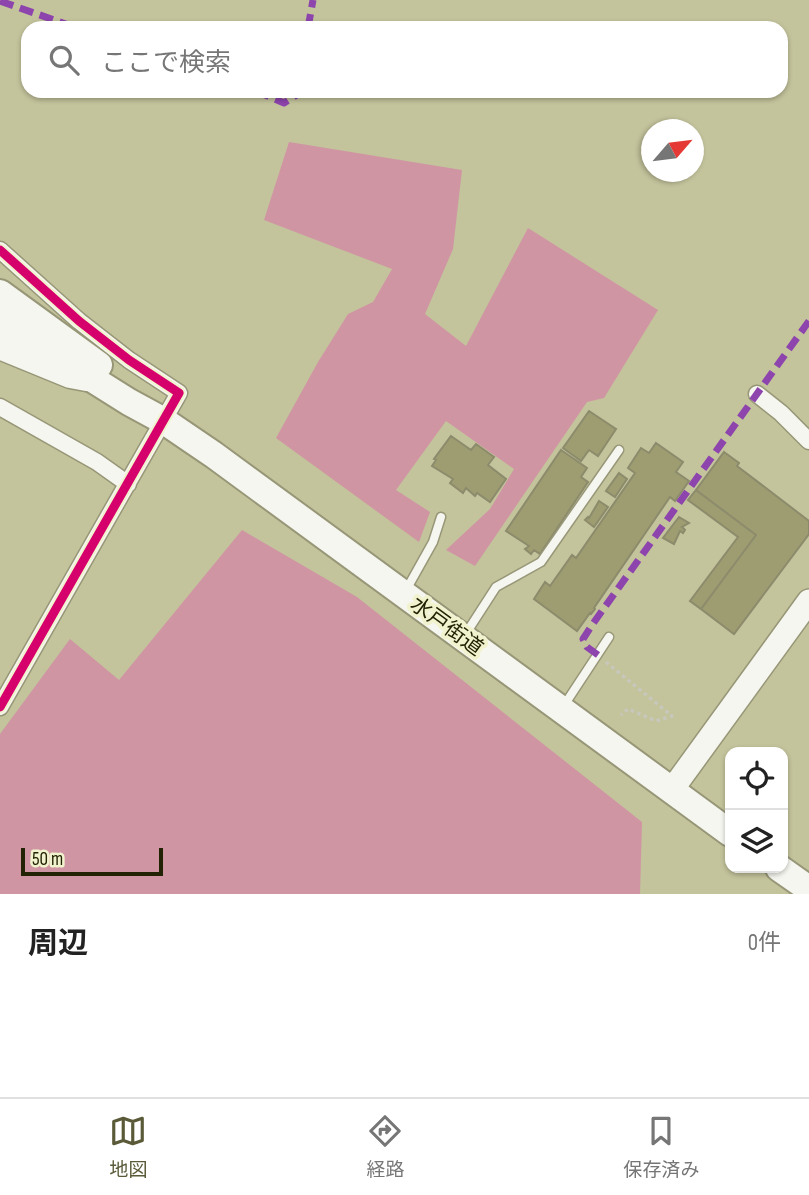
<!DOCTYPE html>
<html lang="ja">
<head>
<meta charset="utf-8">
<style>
	:root { --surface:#fff; --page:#f6f6f6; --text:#222; --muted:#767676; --line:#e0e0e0; --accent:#5a5a39 }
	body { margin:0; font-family:"Sofia Sans Condensed","Noto Sans JP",sans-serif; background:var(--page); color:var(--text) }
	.controls { position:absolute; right:21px; bottom:21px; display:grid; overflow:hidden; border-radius:14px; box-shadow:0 2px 5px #0004 }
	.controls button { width:63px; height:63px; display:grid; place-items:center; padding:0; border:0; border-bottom:2px solid var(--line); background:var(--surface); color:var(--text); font:35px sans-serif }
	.compass { position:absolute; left:641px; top:119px; width:63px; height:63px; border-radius:50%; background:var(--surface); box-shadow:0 2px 5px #0004; rotate:62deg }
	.scale { position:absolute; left:21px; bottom:18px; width:142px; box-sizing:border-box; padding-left:7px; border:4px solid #222204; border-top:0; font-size:19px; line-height:24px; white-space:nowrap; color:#222204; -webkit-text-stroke:5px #f1f2ce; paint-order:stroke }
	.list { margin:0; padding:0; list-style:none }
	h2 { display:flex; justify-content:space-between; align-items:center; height:91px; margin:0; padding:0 28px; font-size:30px }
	h2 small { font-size:23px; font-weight:400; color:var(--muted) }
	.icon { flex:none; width:38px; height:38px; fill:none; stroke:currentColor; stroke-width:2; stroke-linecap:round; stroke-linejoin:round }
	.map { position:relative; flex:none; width:809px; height:894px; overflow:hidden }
	.search { position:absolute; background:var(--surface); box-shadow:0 2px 5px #0004; left:21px; right:21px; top:21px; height:77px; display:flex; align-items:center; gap:18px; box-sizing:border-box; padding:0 24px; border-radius:21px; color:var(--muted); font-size:26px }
	.sheet { height:203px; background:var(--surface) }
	nav { display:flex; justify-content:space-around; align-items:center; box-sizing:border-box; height:98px; border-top:2px solid var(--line); background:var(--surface); font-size:19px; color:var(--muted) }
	nav a { display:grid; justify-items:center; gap:4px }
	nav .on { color:var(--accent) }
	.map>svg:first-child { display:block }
	.forest { fill:#d095a3 }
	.building { fill:#9e9d71; stroke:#8c8b6c; stroke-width:2 }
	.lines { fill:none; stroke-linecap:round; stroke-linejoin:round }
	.service-casing { stroke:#979778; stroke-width:11 }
	.minor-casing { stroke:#979778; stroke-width:19 }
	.secondary-casing { stroke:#979778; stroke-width:26 }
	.trunk-casing { stroke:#979778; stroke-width:30 }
	.motorway-casing { stroke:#979778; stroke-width:33 }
	.path { stroke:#c7c8bb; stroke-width:3.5; stroke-dasharray:3.5 3.5; stroke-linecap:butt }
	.service { stroke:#f6f6f0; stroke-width:8 }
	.minor { stroke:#f6f6f0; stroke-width:16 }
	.secondary { stroke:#f6f6f0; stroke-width:23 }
	.trunk { stroke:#f6f6f0; stroke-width:26 }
	.motorway { stroke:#f6f6f0; stroke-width:30 }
	.quiet { stroke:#8e44ad; stroke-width:7; stroke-dasharray:14 7; stroke-linecap:butt }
	.cycleway-casing { stroke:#f1f2ce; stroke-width:13 }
	.cycleway { stroke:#d6006c; stroke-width:9 }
	.labels { text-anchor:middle; stroke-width:7; stroke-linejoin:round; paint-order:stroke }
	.street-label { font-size:21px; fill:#222204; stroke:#f1f2ce }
</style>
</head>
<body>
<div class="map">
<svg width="809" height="894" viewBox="0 0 809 894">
	<rect width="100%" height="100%" fill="#c3c39c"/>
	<path class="forest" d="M289,142L462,170L453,249L425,314L466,346L528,228L658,310L604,398L587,402L475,566L446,550L490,509L514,469L446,421L396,490L430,512L419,542L276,438L318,362L348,314L373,302L392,269L264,220Z
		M242,530L357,597L642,822L640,894H0V734L70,639L119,680Z"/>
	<path class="building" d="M589,411L616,429L598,456L589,450L581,461L563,448Z
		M451,436L471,450L476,444L494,457L488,465L506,479L490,502L477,493L475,496L466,488L463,493L450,483L453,479L432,466L436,460L434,459Z
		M656,443L683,462L676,472L689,481L675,501L670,497L594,608L595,609L591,614L590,613L577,631L534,599L545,582L550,586L572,555L576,558L635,473L628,468L641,448L649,453Z
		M561,450L587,468L581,477L588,482L540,554L534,550L531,554L525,549L529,546L506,531Z
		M724,452L739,463L737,466L809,521V534L734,634L701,609L756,535L696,490Z
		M619,473L627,479L615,497L606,491Z
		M696,490L756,535L701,609L690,601L738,537L688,500Z
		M599,501L608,507L594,527L585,520L588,517L589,518Z
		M679,517L689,523L682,527L685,530L683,533L680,531L674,544L663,538Z"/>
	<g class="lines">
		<defs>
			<path id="service" d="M405,592L433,542L441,517
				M465,635L496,587L541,562L619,450
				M563,707L609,637"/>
			<path id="minor" d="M0,250L79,321L129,360L179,393L0,707
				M757,394L781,413L809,441
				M0,407L97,462L128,484"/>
			<path id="secondary" d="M671,791L809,601"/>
			<path id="trunk" d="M0,293L99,365
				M0,321L129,402L164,421L214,455L730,833
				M779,868L809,889"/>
			<path id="motorway" d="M0,344L71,373L87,376"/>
		</defs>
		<use href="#service" class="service-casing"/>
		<use href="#minor" class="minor-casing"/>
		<use href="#secondary" class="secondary-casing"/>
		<use href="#trunk" class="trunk-casing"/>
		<use href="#motorway" class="motorway-casing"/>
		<path class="path" d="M606,662L672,716L656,721L628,709L621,715"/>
		<use href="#service" class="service"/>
		<use href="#minor" class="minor"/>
		<use href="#secondary" class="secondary"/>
		<use href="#trunk" class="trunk"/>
		<use href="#motorway" class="motorway"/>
		<path class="quiet" d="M0,1L77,28
			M308,28L313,0
			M256,91L284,103L298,94V91
			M598,655L587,647L583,639L592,625L809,321"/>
		<defs>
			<path id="cycleway" d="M0,250L79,321L129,360L179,393L0,707"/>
		</defs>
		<use href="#cycleway" class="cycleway-casing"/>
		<use href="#cycleway" class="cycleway"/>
	</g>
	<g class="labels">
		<g class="street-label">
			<text transform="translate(447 626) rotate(36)" y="7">水戸街道</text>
		</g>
	</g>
</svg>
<div class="controls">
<button><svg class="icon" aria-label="locate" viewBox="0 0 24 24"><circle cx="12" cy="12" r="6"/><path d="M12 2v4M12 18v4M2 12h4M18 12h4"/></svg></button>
<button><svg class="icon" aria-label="layers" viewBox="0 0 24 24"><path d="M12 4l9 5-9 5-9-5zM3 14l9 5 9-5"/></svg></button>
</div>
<svg class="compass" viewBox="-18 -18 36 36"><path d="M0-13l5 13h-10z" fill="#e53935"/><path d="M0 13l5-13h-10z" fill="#767676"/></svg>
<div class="scale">50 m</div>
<div class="search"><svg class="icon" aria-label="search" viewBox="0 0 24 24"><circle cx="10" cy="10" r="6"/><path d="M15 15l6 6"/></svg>ここで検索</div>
</div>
<section class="sheet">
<h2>周辺<small>0件</small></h2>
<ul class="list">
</ul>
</section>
<nav>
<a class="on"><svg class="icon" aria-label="map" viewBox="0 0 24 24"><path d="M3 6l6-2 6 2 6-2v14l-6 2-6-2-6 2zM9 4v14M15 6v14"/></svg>地図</a>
<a><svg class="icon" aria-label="directions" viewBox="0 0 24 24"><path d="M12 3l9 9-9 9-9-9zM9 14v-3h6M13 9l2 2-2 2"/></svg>経路</a>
<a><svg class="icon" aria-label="saved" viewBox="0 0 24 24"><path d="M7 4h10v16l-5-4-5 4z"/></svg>保存済み</a>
</nav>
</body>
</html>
